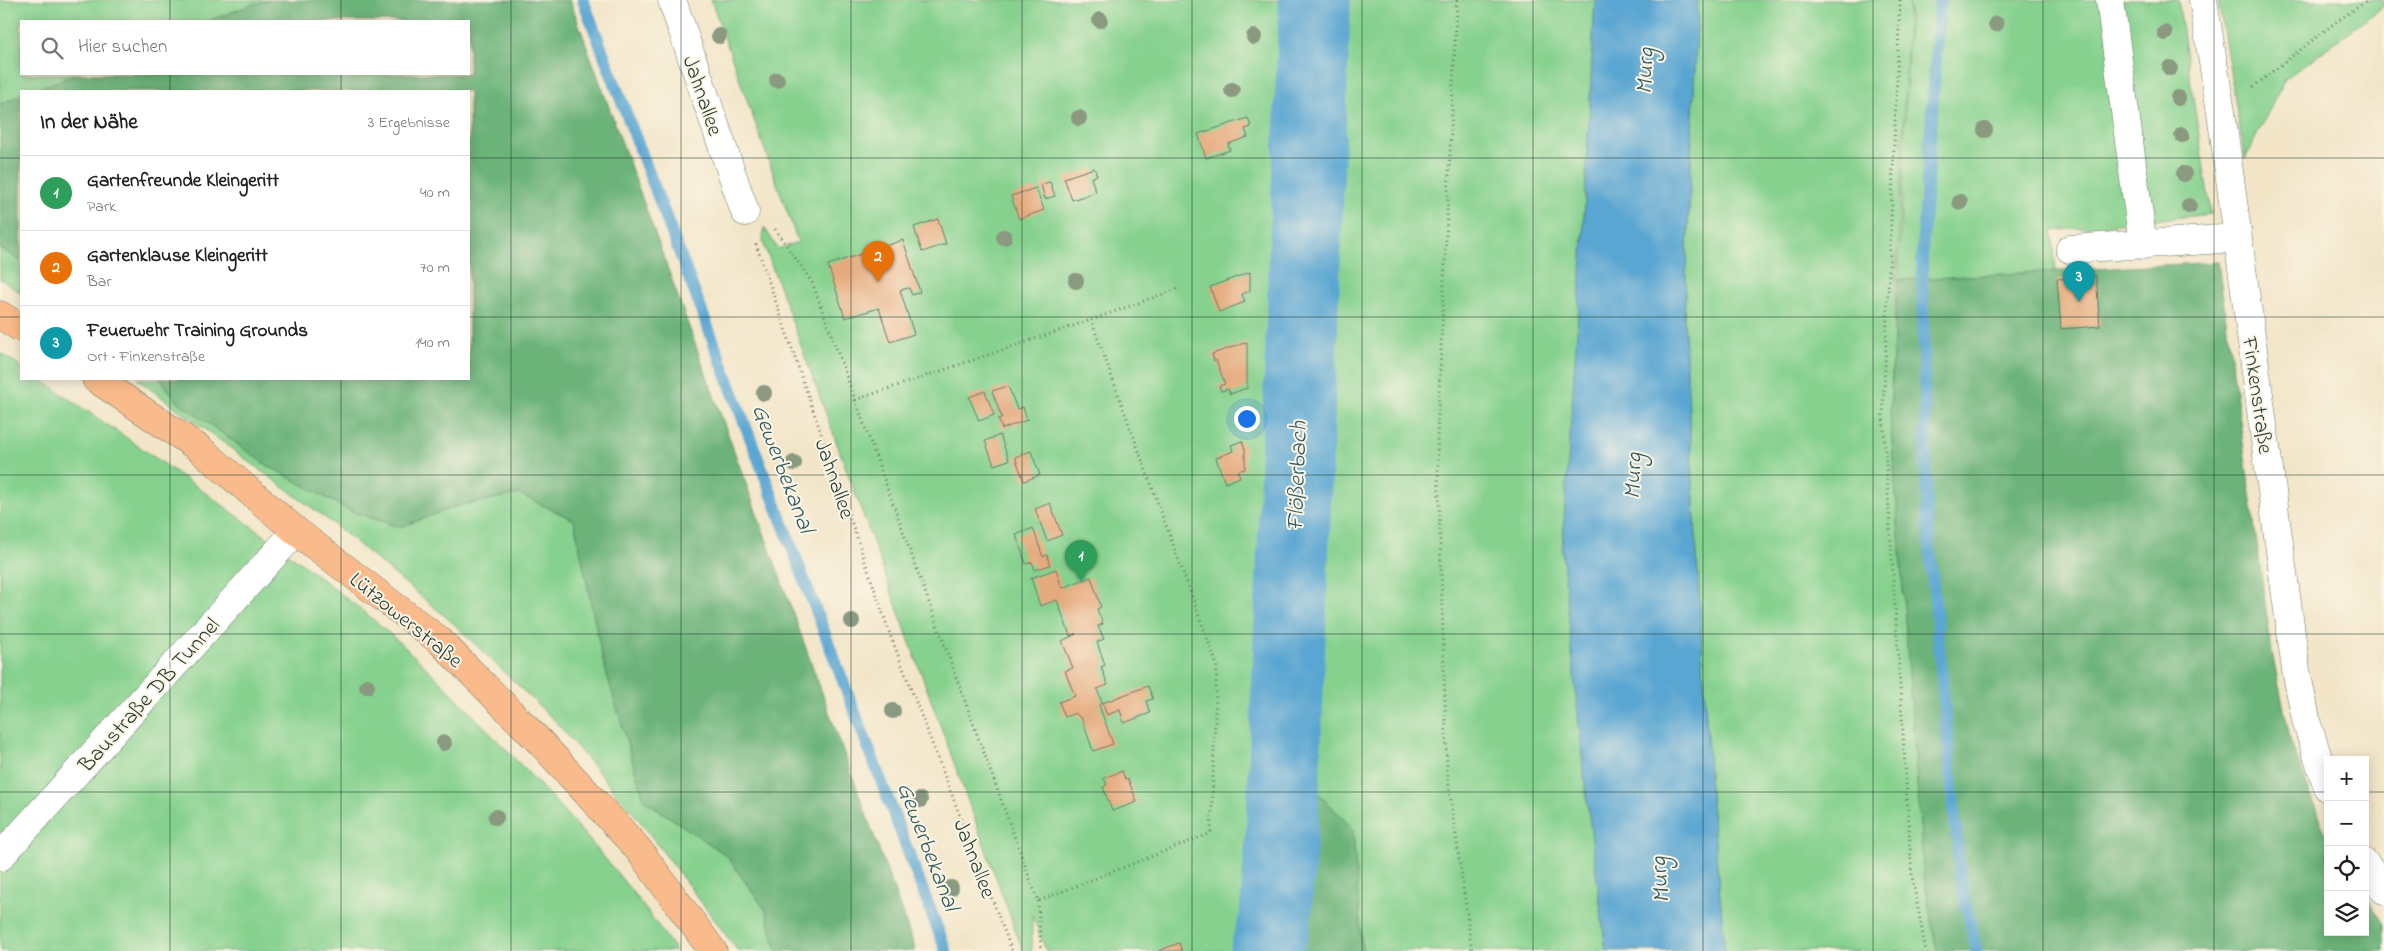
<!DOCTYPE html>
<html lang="de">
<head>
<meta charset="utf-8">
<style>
	:root { --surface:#fff; --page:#f6f6f6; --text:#202124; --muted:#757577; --line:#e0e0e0; --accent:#d93025 }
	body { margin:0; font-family:"Indie Flower",sans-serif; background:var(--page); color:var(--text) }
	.controls { position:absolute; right:15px; bottom:15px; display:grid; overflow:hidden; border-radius:0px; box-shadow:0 2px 12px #0003 }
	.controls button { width:45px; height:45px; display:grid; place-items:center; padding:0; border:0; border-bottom:1px solid var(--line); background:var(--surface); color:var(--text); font:25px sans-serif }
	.you { position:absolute; left:1246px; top:418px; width:18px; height:18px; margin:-12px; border:4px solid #fff; border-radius:50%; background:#1a73e8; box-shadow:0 0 0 8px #1a73e833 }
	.badge { display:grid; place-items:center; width:32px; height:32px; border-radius:50%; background:var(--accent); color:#fff; font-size:16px; font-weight:700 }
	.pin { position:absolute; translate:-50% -41px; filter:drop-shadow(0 1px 2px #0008) }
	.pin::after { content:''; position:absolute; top:26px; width:18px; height:15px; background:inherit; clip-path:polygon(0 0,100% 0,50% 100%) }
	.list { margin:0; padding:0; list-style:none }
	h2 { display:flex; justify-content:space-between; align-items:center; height:65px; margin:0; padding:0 20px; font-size:21px }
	h2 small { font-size:16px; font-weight:400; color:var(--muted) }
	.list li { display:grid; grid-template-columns:32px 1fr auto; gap:15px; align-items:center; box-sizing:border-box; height:75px; padding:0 20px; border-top:1px solid var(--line) }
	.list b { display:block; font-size:19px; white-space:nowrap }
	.list p { margin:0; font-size:16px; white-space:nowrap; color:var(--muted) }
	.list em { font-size:16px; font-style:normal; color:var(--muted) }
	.icon { flex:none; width:28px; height:28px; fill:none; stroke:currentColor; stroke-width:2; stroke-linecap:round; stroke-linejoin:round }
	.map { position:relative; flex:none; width:2384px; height:951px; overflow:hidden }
	.search { position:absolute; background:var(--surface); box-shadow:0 2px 12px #0003; left:20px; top:20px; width:450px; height:55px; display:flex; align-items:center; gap:12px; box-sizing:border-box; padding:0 18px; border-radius:0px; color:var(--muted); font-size:19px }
	.panel { position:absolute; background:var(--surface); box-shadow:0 2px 12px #0003; left:20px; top:90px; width:450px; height:290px; border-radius:0px }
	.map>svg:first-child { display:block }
	.green { fill:#86d18e; stroke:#528761 }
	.forest { fill:#6cb379; stroke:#467856 }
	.water { fill:#5aa6d2; stroke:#3c7283 }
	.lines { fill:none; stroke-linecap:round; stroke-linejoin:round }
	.stream { stroke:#5aa6d2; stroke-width:12 }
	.river { stroke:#5aa6d2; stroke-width:72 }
	.building { fill:#e5aa7d }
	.minor-casing { stroke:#697868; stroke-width:29 }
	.major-casing { stroke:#697868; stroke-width:29 }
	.path { stroke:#697868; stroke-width:3; stroke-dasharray:1 4; stroke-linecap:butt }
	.minor { stroke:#fff; stroke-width:28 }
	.major { stroke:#fabb8c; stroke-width:28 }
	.tree { fill:#8a9980 }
	.grid { fill:none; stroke:#1f3d34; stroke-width:1; stroke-opacity:0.55 }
	.labels { text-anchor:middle; stroke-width:4; stroke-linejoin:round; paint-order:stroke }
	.street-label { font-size:22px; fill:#1f3d34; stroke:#fcf5e5 }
	.water-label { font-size:24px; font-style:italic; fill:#315c63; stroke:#fcf5e5 }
</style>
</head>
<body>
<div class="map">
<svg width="2384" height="951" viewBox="0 0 2384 951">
	<rect width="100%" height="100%" fill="#fcf5e5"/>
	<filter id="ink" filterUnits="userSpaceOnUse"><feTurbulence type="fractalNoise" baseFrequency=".02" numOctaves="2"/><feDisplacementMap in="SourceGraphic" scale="10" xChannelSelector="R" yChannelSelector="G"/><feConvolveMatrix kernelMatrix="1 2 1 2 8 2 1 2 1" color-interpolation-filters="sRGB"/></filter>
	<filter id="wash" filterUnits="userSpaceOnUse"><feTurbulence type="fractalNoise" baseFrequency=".0096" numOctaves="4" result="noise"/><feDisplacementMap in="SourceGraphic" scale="20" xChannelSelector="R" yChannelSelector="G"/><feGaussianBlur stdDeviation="1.12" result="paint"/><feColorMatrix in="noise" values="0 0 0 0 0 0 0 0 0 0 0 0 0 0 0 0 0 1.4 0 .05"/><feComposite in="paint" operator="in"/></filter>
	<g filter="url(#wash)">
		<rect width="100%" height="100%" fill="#f2e5c8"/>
		<path class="green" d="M0,0H270L253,4L208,21H21V74H76L32,91H21V95L0,104Z
			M711,0H1306L1271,826L1261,919L1252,951H1046L1032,915V951H1023L763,242L764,227L778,249L798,242Z
			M1329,0H1595L1582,258L1583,767L1606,951H1362L1353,829L1295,769Z
			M1698,0H1909L1890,413L1924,878L1937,951H1725L1710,792L1684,320Z
			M1910,0H2178L2211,214L2052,231L2056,271L1898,280Z
			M2218,0H2384V6L2285,79L2245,159Z
			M0,248L21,261V293L0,279Z
			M0,353L21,366V379H40C152,455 264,531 370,617C414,653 455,696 494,737C559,804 623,874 676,951H0Z
			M137,379H160L177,401L265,464L350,511L400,527L457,506L519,494L574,520L603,661L644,800L726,855L766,911L777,951H738L639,820L555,721L452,622L335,525Z"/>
		<path class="forest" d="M270,0H570L916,951H777L766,911L726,855L644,800L603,661L574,520L519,494L457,506L400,527L350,511L265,464L177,401L160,379H469V91H32L76,74H469V21H208L253,4Z
			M21,95V261L0,248V104Z
			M2218,262L2272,653L2291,742L2323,828L2328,836V932H2365V895L2384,924V951H1937L1924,878L1890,413L1898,280Z
			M1295,769L1353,829L1362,951H1279L1294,890Z"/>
		<path class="water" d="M1595,0H1698L1684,320L1710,792L1725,951H1606L1583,767L1562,549L1582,258Z"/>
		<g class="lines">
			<path class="stream" d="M583,0L946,951
				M1940,0L1922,253L1927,517L1961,884L1977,951"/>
			<path class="river" d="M1266,951L1275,922L1282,829L1315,0"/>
		</g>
		<g id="blocks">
			<path class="building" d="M1248,118L1251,127L1245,129L1248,137L1228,144L1230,150L1206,158L1198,134Z
				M1094,168L1097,175L1091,178L1096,192L1072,200L1064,178Z
				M1050,182L1055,196L1045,199L1041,184Z
				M1036,188L1044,210L1019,219L1011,196Z
				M938,219L946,244L922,252L914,227Z
				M903,240L920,292L912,295L909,288L900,290L914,334L890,342L879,308L845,318L828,265Z
				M1250,272V291L1242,294L1245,302L1219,312L1210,287Z
				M2096,276L2100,326L2061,329L2057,279Z
				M1247,342V388L1230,394L1228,389L1221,391L1219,386L1225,384L1216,360L1214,361L1212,354Z
				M1008,386L1017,409L1023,407L1027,420L1002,429L998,419L1002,418L992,391Z
				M985,391L994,415L979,421L969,397Z
				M1000,435L1009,460L994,465L985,441Z
				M1242,441L1245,449V469L1238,471L1240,477L1225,483L1216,458L1233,451L1231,445Z
				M1031,451L1040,475L1024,481L1015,457Z
				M1050,503L1062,535L1047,541L1035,509Z
				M1033,528L1043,557L1047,555L1050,565L1035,570L1032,562L1026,564L1016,535Z
				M1056,569L1062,588L1091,577L1101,607L1097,609L1103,624L1098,626L1104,639L1097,642L1105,665L1101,667L1108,685L1097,689L1102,703L1148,686L1153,699L1146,701L1150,713L1124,723L1120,710L1107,715L1102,703L1099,705L1113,744L1093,751L1082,719L1075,713L1065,717L1059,702L1075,696L1065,671L1073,668L1062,641L1076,634L1070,636L1057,600L1040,606L1031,578Z
				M1122,771L1125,779H1128L1137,802L1112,811L1103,787L1107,785L1104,778Z
				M1179,943L1182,951H1158Z"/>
		</g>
	</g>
	<g filter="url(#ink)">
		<use href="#blocks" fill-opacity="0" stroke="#697868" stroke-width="1"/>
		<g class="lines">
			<defs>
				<path id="minor" d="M672,0L745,212
					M2110,0L2143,245
					M2203,0L2221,112L2296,670L2307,724L2328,788
					M2070,249L2238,238
					M0,857L296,531
					M2365,863L2384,890"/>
				<path id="major" d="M0,315L21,328
					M96,379L200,449L296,531L440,641L541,743L638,849L713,951"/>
			</defs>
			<use href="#minor" class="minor-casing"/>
			<use href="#major" class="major-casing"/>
			<path class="path" d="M1457,0L1437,435L1447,771L1472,951
				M1900,0L1883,415L1912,877L1926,951
				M2253,87L2336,22L2368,0
				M775,229L812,282L1038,901L1211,833L1217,665L1091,320L1180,288
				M756,244L891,637L1012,951
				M855,400L1091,320
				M1038,901L1041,951"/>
			<use href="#minor" class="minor"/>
			<use href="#major" class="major"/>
		</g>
		<g class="tree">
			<circle cx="1100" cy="20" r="8"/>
			<circle cx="1996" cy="24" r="8"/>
			<circle cx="2165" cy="33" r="8"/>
			<circle cx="719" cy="36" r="8"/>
			<circle cx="1254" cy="37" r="8"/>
			<circle cx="2170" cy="68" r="8"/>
			<circle cx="777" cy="80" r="8"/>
			<circle cx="1232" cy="90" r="8"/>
			<circle cx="2178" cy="98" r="8"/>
			<circle cx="1079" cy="118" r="8"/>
			<circle cx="1985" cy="130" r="8"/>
			<circle cx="2182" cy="135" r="8"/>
			<circle cx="2184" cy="174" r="8"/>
			<circle cx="1960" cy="202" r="8"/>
			<circle cx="2189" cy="206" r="8"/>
			<circle cx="1004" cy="237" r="8"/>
			<circle cx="1076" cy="281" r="8"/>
			<circle cx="764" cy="393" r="8"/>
			<circle cx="794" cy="463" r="8"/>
			<circle cx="852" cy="621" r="8"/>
			<circle cx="367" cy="686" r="8"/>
			<circle cx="893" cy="711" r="8"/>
			<circle cx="444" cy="743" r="8"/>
			<circle cx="920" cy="800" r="8"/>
			<circle cx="496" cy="817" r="8"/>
			<circle cx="951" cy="888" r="8"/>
		</g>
	</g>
	<path class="grid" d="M170,0V21M341,0V21M511,0V951M681,0V951M851,0V951M1022,0V951M1192,0V951M1362,0V951M1533,0V951M1703,0V951M1873,0V951M2043,0V951M2214,0V951M170,74V91M341,74V91M0,158H21M469,158H2384M0,317H21M469,317H2384M170,379V951M341,379V951M0,475H2384M0,634H2384M0,792H2328M2365,792H2384"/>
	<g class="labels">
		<g class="street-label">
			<text transform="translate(704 95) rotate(71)" y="8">Jahnallee</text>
			<text transform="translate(2259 395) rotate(82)" y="8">Finkenstraße</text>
			<text transform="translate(836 478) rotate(71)" y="8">Jahnallee</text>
			<text transform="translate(407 619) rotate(39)" y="8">Lützowerstraße</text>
			<text transform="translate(148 694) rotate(-48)" y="8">Baustraße DB Tunnel</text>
			<text transform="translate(976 858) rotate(69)" y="8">Jahnallee</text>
		</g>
		<g class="water-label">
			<text transform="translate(1644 71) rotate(-88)" y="8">Murg</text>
			<text transform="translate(784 468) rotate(69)" y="8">Gewerbekanal</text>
			<text transform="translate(1296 476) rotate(-88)" y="8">Flößerbach</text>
			<text transform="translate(1632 476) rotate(-88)" y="8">Murg</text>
			<text transform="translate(929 846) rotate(69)" y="8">Gewerbekanal</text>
			<text transform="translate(1659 880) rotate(-95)" y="8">Murg</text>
		</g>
	</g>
</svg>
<div class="controls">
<button>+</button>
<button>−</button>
<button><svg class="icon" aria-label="locate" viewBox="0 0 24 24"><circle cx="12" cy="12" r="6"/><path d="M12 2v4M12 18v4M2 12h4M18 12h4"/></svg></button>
<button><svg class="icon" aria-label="layers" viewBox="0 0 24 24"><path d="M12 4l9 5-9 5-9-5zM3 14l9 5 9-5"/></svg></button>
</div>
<div class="you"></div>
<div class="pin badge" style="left:1081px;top:581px;background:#2e9e5b">1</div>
<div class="pin badge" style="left:878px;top:282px;background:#e8710a">2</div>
<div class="pin badge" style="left:2079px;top:302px;background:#0f9aa8">3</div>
<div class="search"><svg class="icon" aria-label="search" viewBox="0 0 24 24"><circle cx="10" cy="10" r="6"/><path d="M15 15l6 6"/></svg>Hier suchen</div>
<section class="panel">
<h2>In der Nähe<small>3 Ergebnisse</small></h2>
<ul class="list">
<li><span class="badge" style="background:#2e9e5b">1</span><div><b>Gartenfreunde Kleingeritt</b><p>Park</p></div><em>40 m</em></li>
<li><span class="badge" style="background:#e8710a">2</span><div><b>Gartenklause Kleingeritt</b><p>Bar</p></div><em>70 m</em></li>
<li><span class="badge" style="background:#0f9aa8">3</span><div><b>Feuerwehr Training Grounds</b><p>Ort · Finkenstraße</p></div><em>140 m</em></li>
</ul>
</section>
</div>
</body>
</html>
